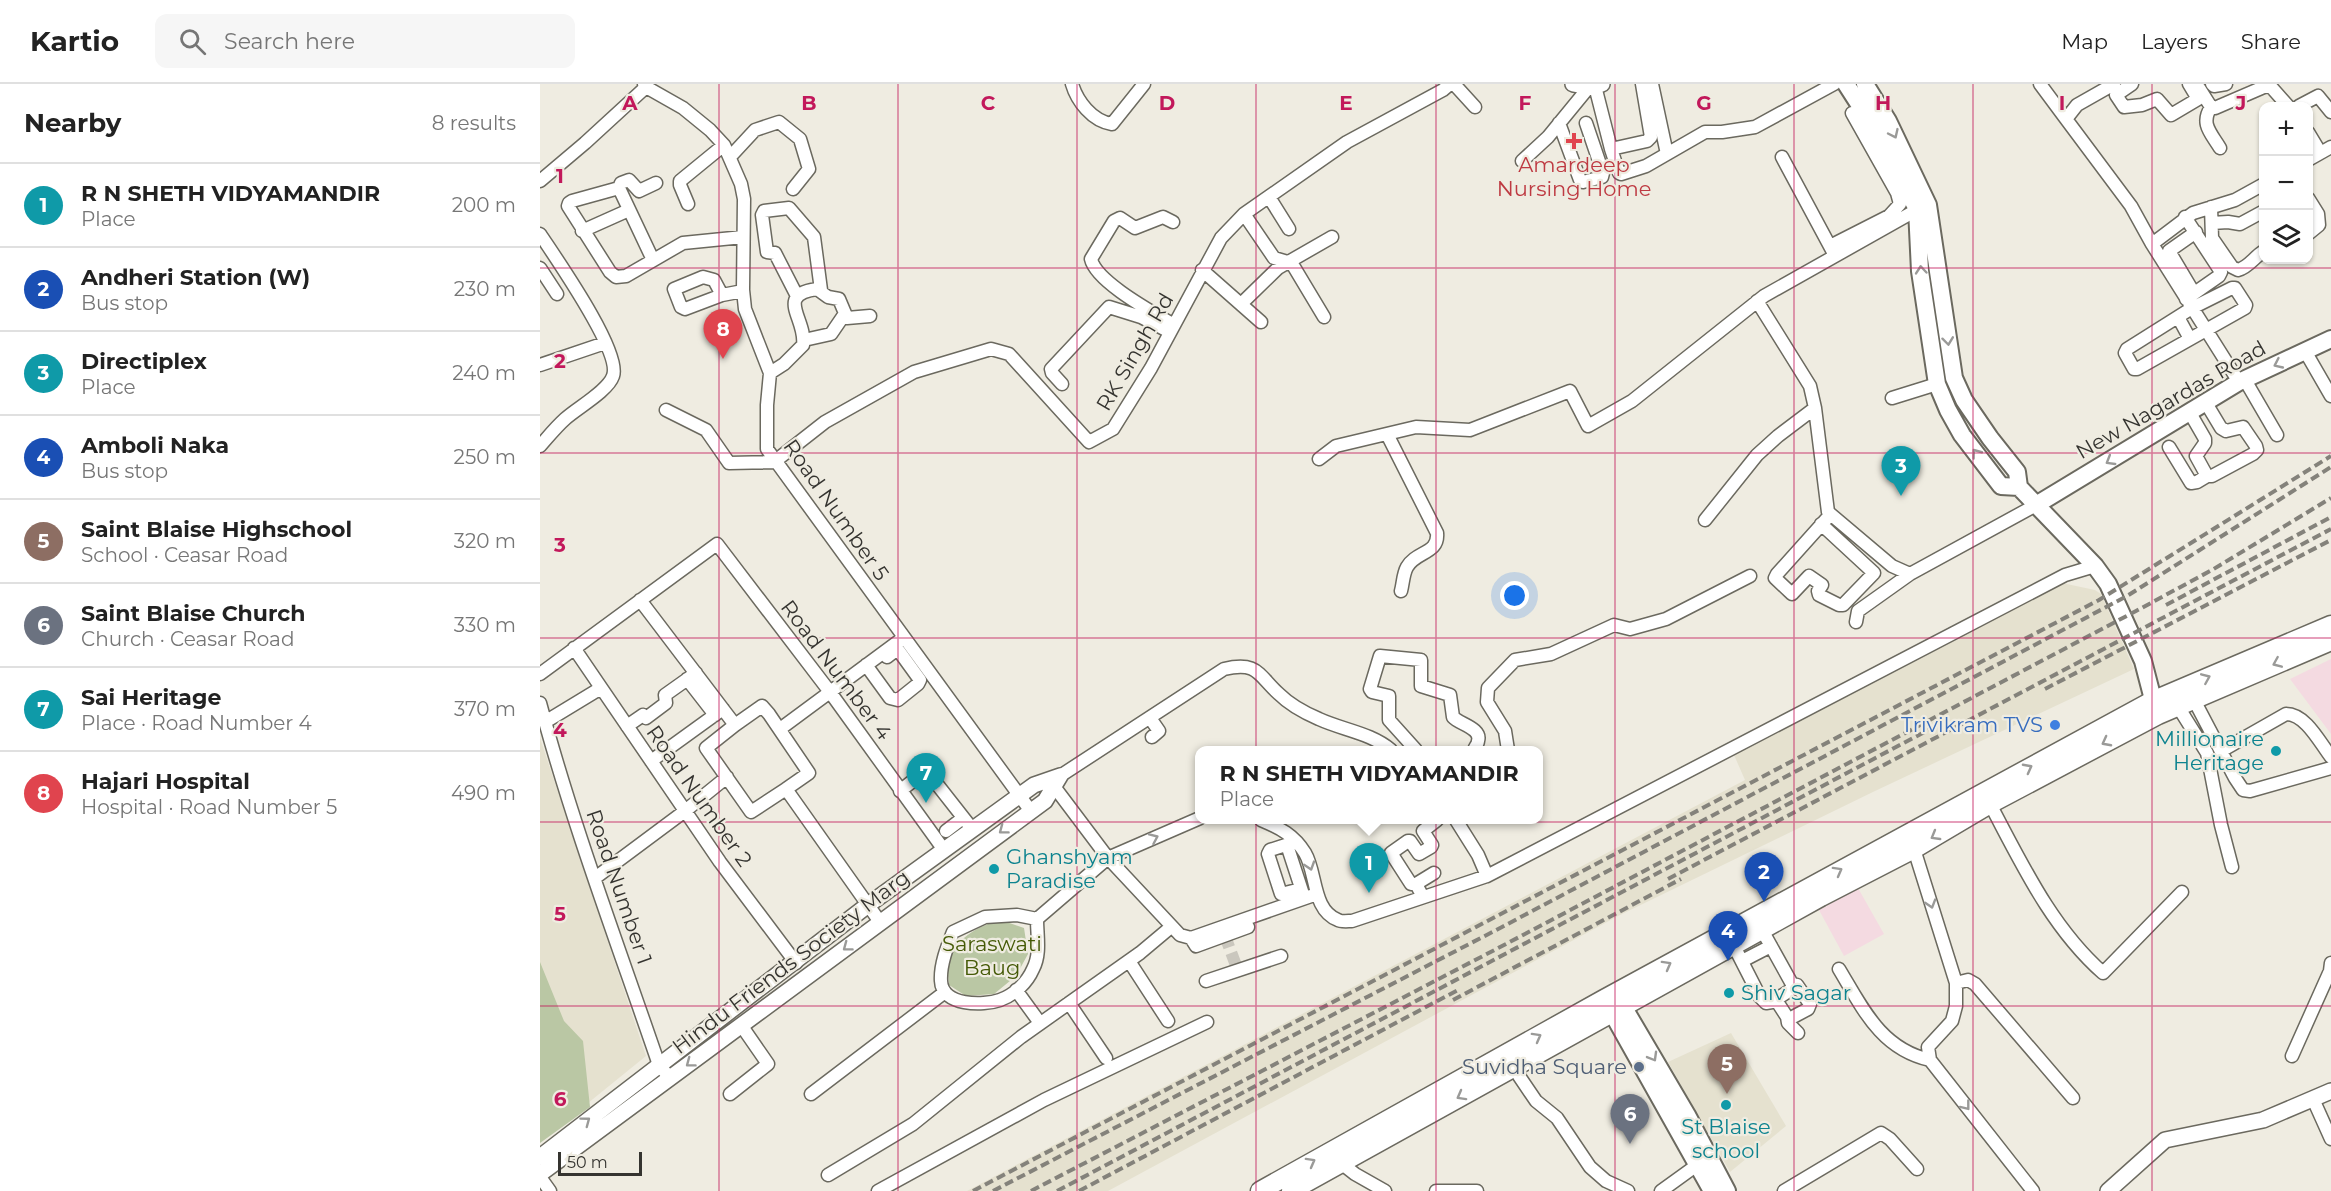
<!DOCTYPE html>
<html lang="en">
<head>
<meta charset="utf-8">
<style>
	:root { --surface:#fff; --page:#f6f6f6; --text:#222; --muted:#767676; --line:#e0e0e0; --accent:#0b8043 }
	body { margin:0; font-family:Montserrat,sans-serif; background:var(--page); color:var(--text) }
	.controls { position:absolute; right:18px; top:18px; display:grid; overflow:hidden; border-radius:12px; box-shadow:0 2px 4px #0004 }
	.controls button { width:54px; height:54px; display:grid; place-items:center; padding:0; border:0; border-bottom:2px solid var(--line); background:var(--surface); color:var(--text); font:30px sans-serif }
	.scale { position:absolute; left:18px; bottom:15px; width:84px; box-sizing:border-box; padding-left:6px; border:3px solid #353430; border-top:0; font-size:16px; line-height:21px; white-space:nowrap; color:#353430; -webkit-text-stroke:4px #efece1; paint-order:stroke }
	.you { position:absolute; left:975px; top:512px; width:21px; height:21px; margin:-15px; border:4px solid #fff; border-radius:50%; background:#1a73e8; box-shadow:0 0 0 9px #1a73e833 }
	.badge { display:grid; place-items:center; width:39px; height:39px; border-radius:50%; background:var(--accent); color:#fff; font-size:20px; font-weight:700 }
	.pin { position:absolute; translate:-50% -50px; filter:drop-shadow(0 2px 3px #0008) }
	.pin::after { content:''; position:absolute; top:32px; width:21px; height:18px; background:inherit; clip-path:polygon(0 0,100% 0,50% 100%) }
	.popup { position:absolute; left:655px; top:662px; width:348px; height:78px; box-sizing:border-box; display:grid; place-content:center; border-radius:12px; background:var(--surface); filter:drop-shadow(0 2px 4px #0005); font-size:20px; white-space:nowrap; color:var(--muted) }
	.popup b { font-size:22px; color:var(--text) }
	.popup::after { content:''; position:absolute; left:50%; top:100%; margin-left:-12px; border:12px solid transparent; border-top-color:var(--surface) }
	.list { margin:0; padding:0; list-style:none }
	h2 { display:flex; justify-content:space-between; align-items:center; height:78px; margin:0; padding:0 24px; font-size:26px }
	h2 small { font-size:20px; font-weight:400; color:var(--muted) }
	.list li { display:grid; grid-template-columns:39px 1fr auto; gap:18px; align-items:center; box-sizing:border-box; height:84px; padding:0 24px; border-top:2px solid var(--line) }
	.list b { display:block; font-size:22px; white-space:nowrap }
	.list p { margin:0; font-size:20px; white-space:nowrap; color:var(--muted) }
	.list em { font-size:20px; font-style:normal; color:var(--muted) }
	.icon { flex:none; width:33px; height:33px; fill:none; stroke:currentColor; stroke-width:2; stroke-linecap:round; stroke-linejoin:round }
	.map { position:relative; flex:none; width:1791px; height:1107px; overflow:hidden }
	header { display:flex; align-items:center; gap:36px; box-sizing:border-box; height:84px; padding:0 30px; background:var(--surface); border-bottom:2px solid var(--line) }
	header strong { font-size:28px }
	nav { display:flex; gap:33px; margin-inline-start:auto; font-size:21px }
	.search { width:420px; height:54px; background:var(--page); display:flex; align-items:center; gap:15px; box-sizing:border-box; padding:0 21px; border-radius:12px; color:var(--muted); font-size:22px }
	main { display:flex }
	aside { flex:1; background:var(--surface) }
	.map>svg:first-child { display:block }
	.commercial { fill:#f4dae1 }
	.built { fill:#e5e1cf }
	.green { fill:#bac7a4 }
	.lines { fill:none; stroke-linecap:round; stroke-linejoin:round }
	.minor-tunnel { stroke:#cac7be; stroke-width:12; stroke-dasharray:12 6; stroke-linecap:butt }
	.minor-casing { stroke:#6b695f; stroke-width:15 }
	.tertiary-casing { stroke:#6b695f; stroke-width:18 }
	.secondary-casing { stroke:#6b695f; stroke-width:20 }
	.primary-casing { stroke:#6b695f; stroke-width:21 }
	.minor { stroke:#fff; stroke-width:12 }
	.tertiary { stroke:#fff; stroke-width:15 }
	.secondary { stroke:#fff; stroke-width:16 }
	.primary { stroke:#fff; stroke-width:18 }
	.rail { stroke:#84827b; stroke-width:4; stroke-dasharray:9 4.5; stroke-linecap:butt }
	.oneway { stroke:#9a9a98 }
	.grid { fill:none; stroke:#c2185b; stroke-width:1.5; stroke-opacity:0.55 }
	.health-dot { fill:#e0444e; stroke:#efece1; stroke-width:2 }
	.shop-dot { fill:#3f7fe0; stroke:#efece1; stroke-width:2 }
	.culture-dot { fill:#0f9aa8; stroke:#efece1; stroke-width:2 }
	.service-dot { fill:#5c6f8a; stroke:#efece1; stroke-width:2 }
	.labels { text-anchor:middle; stroke-width:4.5; stroke-linejoin:round; paint-order:stroke }
	.health-label { font-size:21px; fill:#be3a42; stroke:#efece1 }
	.street-label { font-size:21px; fill:#353430; stroke:#efece1 }
	.shop-label { font-size:21px; fill:#366cbe; stroke:#efece1; text-anchor:end }
	.culture-label { font-size:21px; fill:#0d838f; stroke:#efece1; text-anchor:start }
	.park-label { font-size:21px; fill:#455a07; stroke:#efece1 }
	.service-label { font-size:21px; fill:#4e5e75; stroke:#efece1; text-anchor:end }
	.grid-label { font-size:20px; text-anchor:middle; font-weight:bold; fill:#c2185b; stroke:#efece1; stroke-width:4.5; stroke-linejoin:round; paint-order:stroke }
</style>
</head>
<body>
<header>
<strong>Kartio</strong>
<div class="search"><svg class="icon" aria-label="search" viewBox="0 0 24 24"><circle cx="10" cy="10" r="6"/><path d="M15 15l6 6"/></svg>Search here</div>
<nav><a>Map</a><a>Layers</a><a>Share</a></nav>
</header>
<main>
<aside>
<h2>Nearby<small>8 results</small></h2>
<ul class="list">
<li><span class="badge" style="background:#0f9aa8">1</span><div><b>R N SHETH VIDYAMANDIR</b><p>Place</p></div><em>200 m</em></li>
<li><span class="badge" style="background:#1a4fb4">2</span><div><b>Andheri Station (W)</b><p>Bus stop</p></div><em>230 m</em></li>
<li><span class="badge" style="background:#0f9aa8">3</span><div><b>Directiplex</b><p>Place</p></div><em>240 m</em></li>
<li><span class="badge" style="background:#1a4fb4">4</span><div><b>Amboli Naka</b><p>Bus stop</p></div><em>250 m</em></li>
<li><span class="badge" style="background:#8d6e63">5</span><div><b>Saint Blaise Highschool</b><p>School · Ceasar Road</p></div><em>320 m</em></li>
<li><span class="badge" style="background:#6b7280">6</span><div><b>Saint Blaise Church</b><p>Church · Ceasar Road</p></div><em>330 m</em></li>
<li><span class="badge" style="background:#0f9aa8">7</span><div><b>Sai Heritage</b><p>Place · Road Number 4</p></div><em>370 m</em></li>
<li><span class="badge" style="background:#e0444e">8</span><div><b>Hajari Hospital</b><p>Hospital · Road Number 5</p></div><em>490 m</em></li>
</ul>
</aside>
<div class="map">
<svg width="1791" height="1107" viewBox="0 0 1791 1107">
	<rect width="100%" height="100%" fill="#efece1"/>
	<path class="commercial" d="M1791,575V650L1750,595Z
		M1318,804L1344,850L1304,872L1279,826Z"/>
	<path class="built" d="M1522,499L1555,506L1561,510L1594,585L1335,707L1080,831L568,1107H427L1205,696L1194,671Z
		M0,654L106,972L0,1058Z
		M1191,949L1246,1042L1190,1088L1128,978Z"/>
	<path class="green" d="M461,836L484,844L488,870L476,892L454,910L426,912L409,901C409,895 407,887 408,881C411,856 440,841 461,836Z
		M0,878L24,937L43,957L50,1023L0,1059Z"/>
	<g class="lines">
		<path class="minor-tunnel" d="M685,852L697,884"/>
		<defs>
			<path id="minor" d="M104,0L106,3L143,24L170,46L184,61L201,100L204,115L203,206L205,225L230,289L227,321V365L490,726
				M532,0C537,17 552,37 572,40L604,0
				M914,0L935,23
				M1112,0L1127,70
				M1500,0L1526,35
				M1574,0L1537,21L1526,35L1591,122L1612,160L1699,298
				M1592,0L1576,11L1584,23L1602,21L1617,15L1631,31L1658,15L1649,0
				M1672,0L1674,2L1686,0
				M1055,2L1071,65L1107,57L1111,53L1102,0
				M1659,4L1671,23L1675,24L1726,2L1732,4L1748,22
				M1759,22L1778,12L1791,28
				M1671,23C1660,40 1671,49 1680,64
				M1019,39L1040,96L1043,98L1062,93L1063,89L1046,39
				M1768,48L1780,68
				M1071,65L1079,89L1081,90L1106,82L1165,48H1182L1215,43L1294,0
				M190,73L215,46L239,38L260,55L269,85L253,105
				M1242,73L1293,168
				M1768,76L1791,63
				M982,77L1008,53L1049,3
				M0,97L45,59L106,3
				M79,104L32,117L29,119L28,122L70,188L76,193L86,192L143,159L203,153
				M729,113L749,145
				M1768,114L1778,130L1779,141L1768,150
				M148,120L140,101V97L184,61
				M1671,123L1672,154L1692,183L1698,186C1709,183 1714,173 1724,167
				M704,130L734,174L751,179L754,183L784,233
				M1645,133L1681,188L1679,192L1646,215
				M633,138L623,133L595,144L580,134L574,137L551,175C556,198 614,229 634,241
				M1672,139L1688,138L1700,140L1724,127
				M42,147L89,126
				M0,150C15,173 82,268 73,292C68,307 37,324 25,335C16,343 8,353 0,362
				M1612,160L1653,129L1695,116L1724,100
				M1290,162L1349,132L1360,120L1357,109L1312,29
				M113,176L79,104L81,99L89,96L99,107L116,99
				M0,184L17,210
				M662,186L721,238
				M1692,204H1695L1706,221L1705,224L1597,285H1594L1585,269L1587,265L1652,224Z
				M1654,209L1629,167L1656,148
				M182,211L145,225L141,223L134,205L163,193L174,196L182,211L203,207
				M257,212L235,169L227,168L222,131L224,127L249,124L274,153L281,206
				M1217,217L1270,302L1275,324L1288,428L1352,482L1370,490L1496,421
				M701,220L738,184L792,153
				M1638,233L1650,255
				M264,256L291,250L304,231
				M1765,267L1791,312
				M0,281L65,259
				M230,289L244,280L263,261C267,235 234,211 277,205L288,213L299,215L307,234L330,232
				M1705,296L1737,351
				M522,300L512,289L511,285L569,223L601,233L630,248
				M1352,314L1397,300
				M126,326L166,346L189,379L234,378L285,338L374,288L451,265L469,270L549,358L573,345L611,284L681,154L704,130L807,58L903,6L910,0
				M1650,329L1665,355V359L1656,372L1667,392H1672L1713,370L1717,366L1716,362L1703,343L1686,347L1681,344L1666,319
				M847,350L897,449C899,470 876,467 867,483C863,490 863,500 861,507
				M1629,363L1651,399L1657,398L1667,392
				M779,375L796,362L876,343L930,346L1030,307L1048,342L1092,317L1224,212L1382,123
				M1165,436L1217,371L1238,352L1275,324
				M1281,440L1334,489L1303,521H1299L1279,511L1278,507L1282,501L1269,492L1252,510L1235,494L1237,490L1290,431
				M100,516L195,641L166,664L211,728L246,705L340,838
				M1316,538L1318,527L1370,490
				M34,564L180,778L256,879
				M326,581L350,614L358,616L378,600L380,596L359,567L356,566L347,573
				M0,590L177,460L290,608L404,766
				M147,595L175,631
				M1653,614L1695,694L1703,706L1710,707L1791,684
				M0,619C33,742 78,861 119,981L130,994
				M1637,621L1667,669L1681,741L1692,783
				M610,634L619,647L612,653
				M5,638L61,604
				M195,641L222,622L229,630L269,689L246,705
				M87,642L103,631L106,634L126,619L125,611L156,589
				M240,645L363,554
				M876,666L849,636V612L832,608L830,605L840,572L881,576V602L910,611L913,633C919,640 942,644 938,657C938,660 935,663 934,666
				M968,666L965,647L947,618L948,604L975,576L1011,570L1074,541L1090,545L1126,535L1210,492
				M1681,667L1746,630C1766,630 1780,659 1791,673
				M111,677L183,625
				M520,692L684,585C718,577 718,591 739,610C750,621 765,629 779,635C803,646 831,649 851,666
				M510,697L568,774L640,851L651,854L777,810
				M360,707L379,692L389,690L433,746
				M1450,720C1482,780 1511,843 1563,889L1642,808
				M721,736C740,744 754,751 765,769C777,789 772,826 798,836C801,838 808,837 812,837L947,792L1525,491L1555,482
				M916,736L938,771L947,792
				M406,747L423,734
				M755,758L730,766L728,770L741,810L761,805
				M747,761L763,810
				M1374,765L1416,899V922L1412,937L1388,963L1390,976L1493,1107
				M55,794L145,727L187,693
				M876,800L894,789
				M883,813L876,800H871L851,769L868,757H870L879,770L891,763L892,761L883,747L897,736
				M477,831L497,835C497,852 501,870 493,885C487,899 474,911 460,916C443,922 402,922 401,897C400,881 407,863 413,848L445,833Z
				M497,835L568,774L660,734
				M651,854L656,862L708,843
				M1194,862L1220,913L1226,919L1232,918L1252,905V900L1222,846
				M589,877L628,937
				M1202,877L1231,862
				M1299,885C1323,925 1341,965 1390,976
				M666,897L741,872
				M1416,899L1428,896L1435,900L1533,1014
				M476,906L500,939
				M1236,916L1247,933L1251,934L1268,925L1270,920L1257,901L1252,900
				M529,919L566,974
				M1247,933L1248,939L1258,949
				M1752,972L1790,887L1791,879
				M979,992L996,1017L1017,1034L1050,1083L1066,1097L1088,1107
				M190,1010L228,980L201,941
				M271,1010L405,908
				M1773,1015L1791,1055
				M801,1079L815,1090L845,1107
				M288,1091L373,1040L481,953L600,869L631,843
				M0,1093L10,1107
				M338,1107L504,1016L667,938
				M896,1107H937
				M1121,1107L1164,1076
				M1244,1107L1341,1049L1350,1055L1377,1085"/>
			<path id="tertiary" d="M1033,0L1049,3L1062,0
				M0,1073L328,821L494,701L520,692
				M0,1090L505,717L520,692
				M1568,1107L1625,1056L1723,1036L1791,1007"/>
			<path id="secondary" d="M1306,0L1333,42L1377,125L1380,187L1397,300L1408,326L1422,351L1461,402L1479,403
				M1325,0L1348,37L1388,121L1414,294L1424,316L1450,354L1477,388L1479,403L1555,482L1568,500L1603,577L1616,627
				M1496,421L1699,298L1791,255
				M1077,912L1147,1031L1187,1107
				M1066,918L1172,1107"/>
			<path id="primary" d="M720,1107L1064,915L1612,617L1791,541
				M751,1107L1281,813L1374,765L1450,720L1618,631L1791,557"/>
		</defs>
		<use href="#minor" class="minor-casing"/>
		<use href="#tertiary" class="tertiary-casing"/>
		<use href="#secondary" class="secondary-casing"/>
		<use href="#primary" class="primary-casing"/>
		<use href="#minor" class="minor"/>
		<use href="#tertiary" class="tertiary"/>
		<use href="#secondary" class="secondary"/>
		<use href="#primary" class="primary"/>
		<path class="rail" d="M1626,521L1791,433
			M1505,605L1791,456
			M1128,795L1791,445
			M913,916L1141,795
			M433,1107L1559,516L1791,372
			M453,1107L962,843L1587,512L1791,383
			M491,1107L966,860L1596,527L1672,486L1791,414
			M517,1107L1392,644
			M539,1107L918,906"/>
	</g>
	<defs><path id="oneway-chevron" d="M-2-3.5L2.5 0L-2 3.5" fill="none" stroke-width="1.6" stroke-linecap="round" stroke-linejoin="round" transform="scale(1.5)"/></defs>
	<g class="oneway">
		<use href="#oneway-chevron" transform="translate(1354 50) rotate(65)"/>
		<use href="#oneway-chevron" transform="translate(1381 186) rotate(-95)"/>
		<use href="#oneway-chevron" transform="translate(1408 257) rotate(83)"/>
		<use href="#oneway-chevron" transform="translate(1738 280) rotate(155)"/>
		<use href="#oneway-chevron" transform="translate(1436 369) rotate(-127)"/>
		<use href="#oneway-chevron" transform="translate(1570 377) rotate(149)"/>
		<use href="#oneway-chevron" transform="translate(1737 579) rotate(157)"/>
		<use href="#oneway-chevron" transform="translate(1666 594) rotate(-23)"/>
		<use href="#oneway-chevron" transform="translate(1566 658) rotate(152)"/>
		<use href="#oneway-chevron" transform="translate(1488 684) rotate(-28)"/>
		<use href="#oneway-chevron" transform="translate(463 746) rotate(143)"/>
		<use href="#oneway-chevron" transform="translate(1395 752) rotate(150)"/>
		<use href="#oneway-chevron" transform="translate(614 754) rotate(-24)"/>
		<use href="#oneway-chevron" transform="translate(770 782) rotate(72)"/>
		<use href="#oneway-chevron" transform="translate(1298 787) rotate(-29)"/>
		<use href="#oneway-chevron" transform="translate(1391 820) rotate(73)"/>
		<use href="#oneway-chevron" transform="translate(307 863) rotate(143)"/>
		<use href="#oneway-chevron" transform="translate(1127 881) rotate(-29)"/>
		<use href="#oneway-chevron" transform="translate(997 953) rotate(-29)"/>
		<use href="#oneway-chevron" transform="translate(1113 973) rotate(60)"/>
		<use href="#oneway-chevron" transform="translate(150 979) rotate(143)"/>
		<use href="#oneway-chevron" transform="translate(921 1012) rotate(151)"/>
		<use href="#oneway-chevron" transform="translate(1426 1022) rotate(52)"/>
		<use href="#oneway-chevron" transform="translate(46 1037) rotate(-37)"/>
		<use href="#oneway-chevron" transform="translate(771 1078) rotate(-29)"/>
	</g>
	<path class="grid" d="M179,0V1107M358,0V1107M537,0V1107M716,0V1107M896,0V1107M1075,0V1107M1254,0V1107M1433,0V1107M1612,0V1107M0,184H1791M0,369H1791M0,554H1791M0,738H1791M0,922H1791"/>
	<path class="health-dot" d="M1031 48h6v6h6v6h-6v6h-6v-6h-6v-6h6z"/>
	<circle class="shop-dot" cx="1515" cy="641" r="6"/>
	<g class="culture-dot">
		<circle cx="1736" cy="667" r="6"/>
		<circle cx="454" cy="785" r="6"/>
		<circle cx="1189" cy="909" r="6"/>
		<circle cx="1186" cy="1021" r="6"/>
	</g>
	<circle class="service-dot" cx="1099" cy="983" r="6"/>
	<g class="labels">
		<g class="health-label">
			<text x="1034" y="88">Amardeep<tspan x="1034" dy="24">Nursing Home</tspan></text>
		</g>
		<g class="street-label">
			<text transform="translate(595 268) rotate(-60)" y="7">RK Singh Rd</text>
			<text transform="translate(1631 316) rotate(-30)" y="7">New Nagardas Road</text>
			<text transform="translate(296 426) rotate(55)" y="7">Road Number 5</text>
			<text transform="translate(296 586) rotate(53)" y="7">Road Number 4</text>
			<text transform="translate(159 712) rotate(55)" y="7">Road Number 2</text>
			<text transform="translate(79 803) rotate(71)" y="7">Road Number 1</text>
			<text transform="translate(251 878) rotate(-37)" y="7">Hindu Friends Society Marg</text>
		</g>
		<g class="shop-label">
			<text x="1503" y="648">Trivikram TVS</text>
		</g>
		<g class="culture-label">
			<text x="1724" y="662" text-anchor="end">Millionaire<tspan x="1724" dy="24">Heritage</tspan></text>
			<text x="466" y="780">Ghanshyam<tspan x="466" dy="24">Paradise</tspan></text>
			<text x="1201" y="916">Shiv Sagar</text>
			<text x="1186" y="1050" text-anchor="middle">St Blaise<tspan x="1186" dy="24">school</tspan></text>
		</g>
		<g class="park-label">
			<text x="452" y="867">Saraswati<tspan x="452" dy="24">Baug</tspan></text>
		</g>
		<g class="service-label">
			<text x="1087" y="990">Suvidha Square</text>
		</g>
	</g>
	<g class="grid-label">
		<text x="90" y="26">A</text>
		<text x="269" y="26">B</text>
		<text x="448" y="26">C</text>
		<text x="627" y="26">D</text>
		<text x="806" y="26">E</text>
		<text x="985" y="26">F</text>
		<text x="1164" y="26">G</text>
		<text x="1343" y="26">H</text>
		<text x="1522" y="26">I</text>
		<text x="1701" y="26">J</text>
		<text x="20" y="99">1</text>
		<text x="20" y="284">2</text>
		<text x="20" y="468">3</text>
		<text x="20" y="653">4</text>
		<text x="20" y="837">5</text>
		<text x="20" y="1022">6</text>
	</g>
</svg>
<div class="controls">
<button>+</button>
<button>−</button>
<button><svg class="icon" aria-label="layers" viewBox="0 0 24 24"><path d="M12 4l9 5-9 5-9-5zM3 14l9 5 9-5"/></svg></button>
</div>
<div class="scale">50 m</div>
<div class="you"></div>
<div class="pin badge" style="left:829px;top:809px;background:#0f9aa8">1</div>
<div class="popup"><b>R N SHETH VIDYAMANDIR</b>Place</div>
<div class="pin badge" style="left:1224px;top:818px;background:#1a4fb4">2</div>
<div class="pin badge" style="left:1361px;top:412px;background:#0f9aa8">3</div>
<div class="pin badge" style="left:1188px;top:877px;background:#1a4fb4">4</div>
<div class="pin badge" style="left:1187px;top:1010px;background:#8d6e63">5</div>
<div class="pin badge" style="left:1090px;top:1060px;background:#6b7280">6</div>
<div class="pin badge" style="left:386px;top:719px;background:#0f9aa8">7</div>
<div class="pin badge" style="left:183px;top:275px;background:#e0444e">8</div>
</div>
</main>
</body>
</html>
